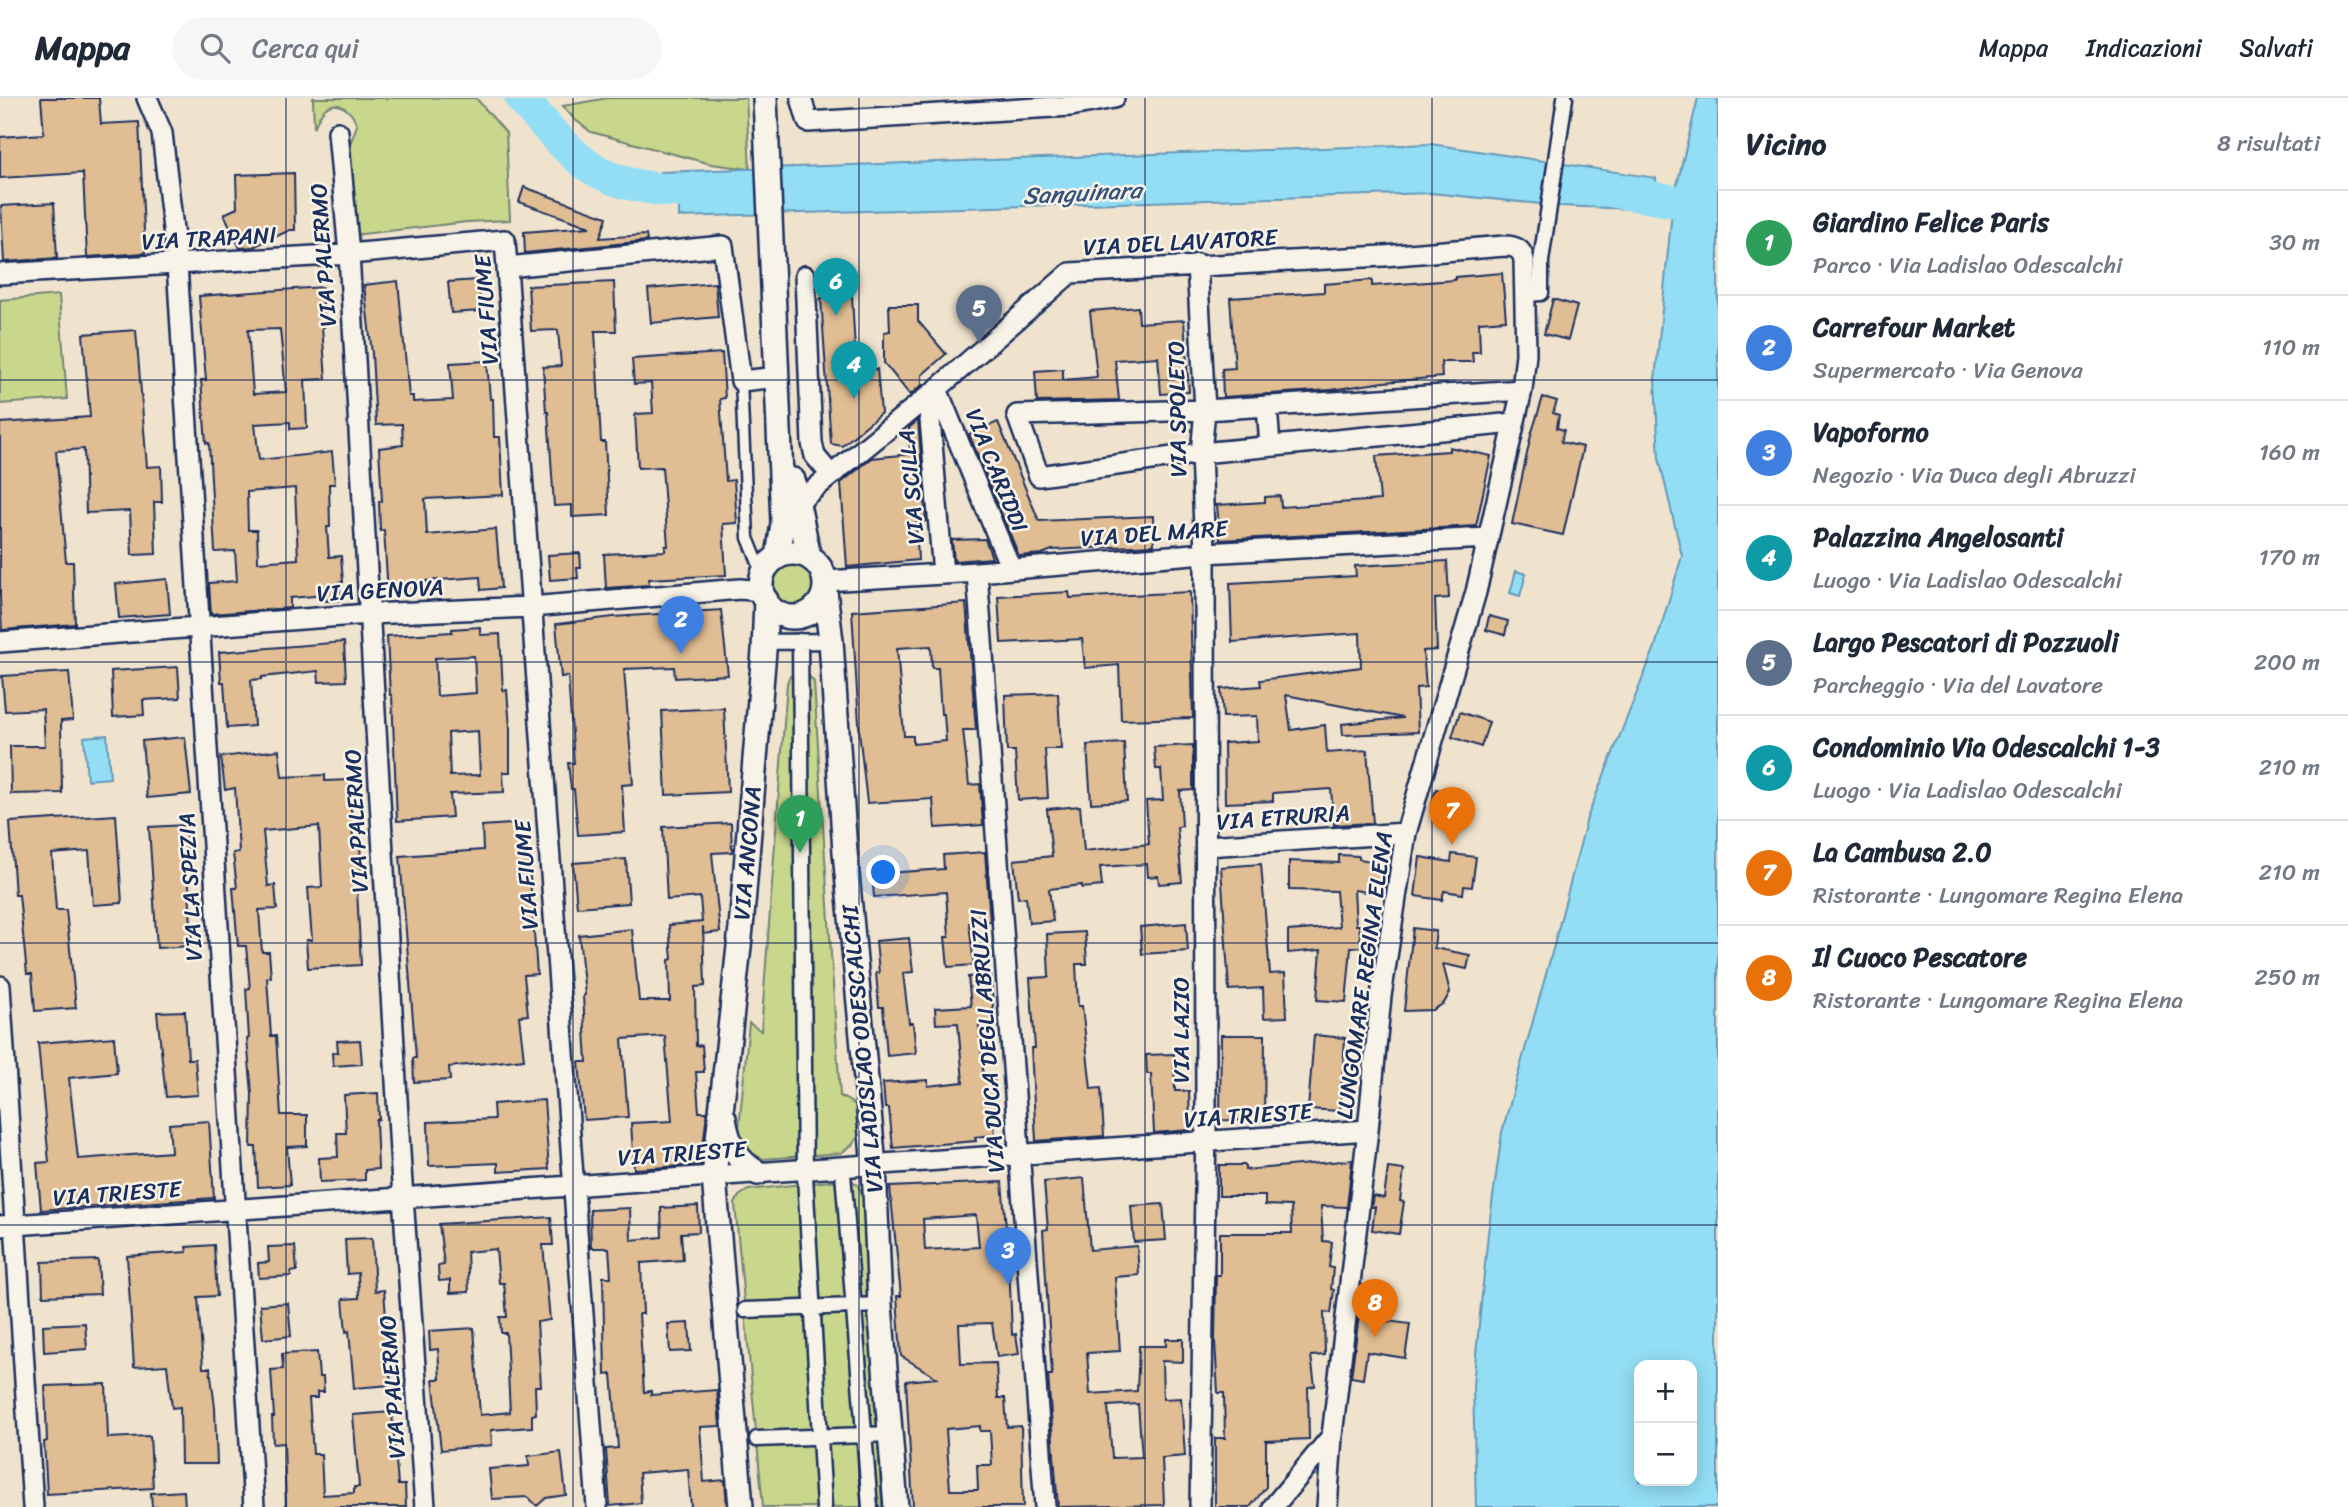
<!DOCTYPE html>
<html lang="it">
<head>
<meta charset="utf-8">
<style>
	:root { --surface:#fff; --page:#f6f6f7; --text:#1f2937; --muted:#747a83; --line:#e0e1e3; --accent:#0f766e }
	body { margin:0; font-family:Sriracha,sans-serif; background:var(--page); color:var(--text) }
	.controls { position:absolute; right:21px; bottom:21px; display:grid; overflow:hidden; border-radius:14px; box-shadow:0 4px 18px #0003 }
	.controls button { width:63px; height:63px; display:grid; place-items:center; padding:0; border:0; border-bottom:2px solid var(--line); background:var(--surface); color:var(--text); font:35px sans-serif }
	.you { position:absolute; left:884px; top:775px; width:24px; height:24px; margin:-18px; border:5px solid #fff; border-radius:50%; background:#1a73e8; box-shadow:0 0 0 10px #1a73e833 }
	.badge { display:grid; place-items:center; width:46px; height:46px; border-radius:50%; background:var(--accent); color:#fff; font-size:23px; font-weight:700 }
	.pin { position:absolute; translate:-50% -58px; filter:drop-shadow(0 2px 4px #0008) }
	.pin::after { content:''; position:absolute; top:37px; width:24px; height:21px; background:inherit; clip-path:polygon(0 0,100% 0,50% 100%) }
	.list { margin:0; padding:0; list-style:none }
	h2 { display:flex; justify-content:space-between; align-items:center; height:91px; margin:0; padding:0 28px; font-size:30px }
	h2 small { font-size:23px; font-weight:400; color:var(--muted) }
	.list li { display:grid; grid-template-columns:46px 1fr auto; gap:21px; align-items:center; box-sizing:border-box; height:105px; padding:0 28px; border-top:2px solid var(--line) }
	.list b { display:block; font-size:26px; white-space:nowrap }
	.list p { margin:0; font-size:23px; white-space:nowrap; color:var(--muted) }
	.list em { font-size:23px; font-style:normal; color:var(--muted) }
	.icon { flex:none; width:38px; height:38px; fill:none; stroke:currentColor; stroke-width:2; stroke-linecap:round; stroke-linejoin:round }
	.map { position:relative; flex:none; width:1718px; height:1409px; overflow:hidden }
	header { display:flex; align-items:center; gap:42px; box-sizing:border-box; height:98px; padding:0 35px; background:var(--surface); border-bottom:2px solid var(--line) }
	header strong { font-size:33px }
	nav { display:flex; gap:38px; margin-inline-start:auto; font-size:24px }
	.search { width:490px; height:63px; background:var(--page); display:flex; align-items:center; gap:18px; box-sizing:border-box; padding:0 24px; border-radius:38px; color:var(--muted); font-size:26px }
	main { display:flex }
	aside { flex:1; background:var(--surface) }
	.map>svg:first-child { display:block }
	.green { fill:#c8d78b; stroke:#728374; stroke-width:2 }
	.water { fill:#93def4; stroke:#6398b8; stroke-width:2; fill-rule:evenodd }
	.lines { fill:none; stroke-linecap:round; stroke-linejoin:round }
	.river { stroke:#93def4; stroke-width:33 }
	.building { fill:#e1bd93; stroke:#1b2f5e; stroke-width:2; fill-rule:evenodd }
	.service-casing { stroke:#1b2f5e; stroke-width:15 }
	.pedestrian-casing { stroke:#1b2f5e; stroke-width:19 }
	.minor-casing { stroke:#1b2f5e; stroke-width:24 }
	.tertiary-casing { stroke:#1b2f5e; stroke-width:28 }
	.service { stroke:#f7f3e8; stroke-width:10 }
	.pedestrian { stroke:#f7f3e8; stroke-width:14 }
	.minor { stroke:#f7f3e8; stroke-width:19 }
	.tertiary { stroke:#f7f3e8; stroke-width:23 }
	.grid { fill:none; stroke:#1b2f5e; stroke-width:2; stroke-opacity:0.55 }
	.labels { text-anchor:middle; stroke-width:5; stroke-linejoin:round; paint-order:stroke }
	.street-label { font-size:23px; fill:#1b2f5e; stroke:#f7f3e8 }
	.water-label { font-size:24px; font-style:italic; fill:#33527c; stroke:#f7f3e8 }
</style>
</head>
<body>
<header>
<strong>Mappa</strong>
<div class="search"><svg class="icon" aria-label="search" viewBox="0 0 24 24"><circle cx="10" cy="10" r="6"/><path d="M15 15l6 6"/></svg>Cerca qui</div>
<nav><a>Mappa</a><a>Indicazioni</a><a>Salvati</a></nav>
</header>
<main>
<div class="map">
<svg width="1718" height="1409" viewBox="0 0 1718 1409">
	<rect width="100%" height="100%" fill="#f0e3ce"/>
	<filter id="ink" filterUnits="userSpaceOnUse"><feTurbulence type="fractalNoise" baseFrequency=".0143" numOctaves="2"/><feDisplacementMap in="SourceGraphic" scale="14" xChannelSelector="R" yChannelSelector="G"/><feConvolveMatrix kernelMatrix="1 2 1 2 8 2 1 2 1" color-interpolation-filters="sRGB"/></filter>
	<g filter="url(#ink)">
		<path class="green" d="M313,0H476L506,35L510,122L467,124L354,137L347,55L357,27C353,15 339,0 326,10C320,14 317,24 314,30Z
			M608,0H746L750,71L711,66L591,34L574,21L563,8Z
			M59,197L67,301L0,306V202Z
			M773 487a20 20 0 1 1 40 0a20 20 0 1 1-40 0Z
			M804,572L814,584L840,998L856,1007L859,1037L852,1047L841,1055L763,1061L751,1055L742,1043L739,1030L749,925L761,933L787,585C790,575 794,574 804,572Z
			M849,1081L857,1086L864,1099L882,1409H763L735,1106L739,1098L748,1092Z"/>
		<path class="water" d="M1698,0H1718V1409H1476L1473,1287L1488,1135L1502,1034L1553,851L1587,720L1655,549L1682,458L1659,360L1655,282L1673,103ZM1639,1267H1692V1383H1639Z
			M1431,46L1656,80L1657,93L1654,112L1560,108L1431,95L679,119V102L660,74Z
			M1516,473L1526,476L1520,498L1510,495Z
			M107,637L110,680L87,682L84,639Z"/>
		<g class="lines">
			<path class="river" d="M521,0C542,23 564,51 590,69C625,93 676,92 717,97
				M1612,93L1673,103"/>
		</g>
		<path class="building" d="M41,0H99L101,26L139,24L145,155L87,159L83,75L0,80V39L44,36Z
			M294,75L295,132H290L253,149L240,150L224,116L237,110L236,77Z
			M524,89L607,119L600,140L646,137L647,143L525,155L524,134L590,129L519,104Z
			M54,105L57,160L4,164L1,108Z
			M1502,175L1506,222L1479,224L1480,254H1472L1473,264H1441L1442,279L1384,284L1331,292L1223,299L1222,271L1235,270L1230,200L1324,194V186L1372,182V188L1455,182V179Z
			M478,182L481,213L451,215L448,184Z
			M398,183L409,298H413V304L453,302L450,265L487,263L490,301H493L494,339H500L503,397L425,401L427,437L496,431L501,490L481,492L480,479L426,483V494L388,497L384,432L380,433L379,403H382L379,350L403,347L402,326L376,327L372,256L364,187Z
			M614,184L616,233H595L601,344H605L609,417L572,419V407L554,408L548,314H546L543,269L561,268L558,232L531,233L528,188Z
			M715,185L718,219L651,225L648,191Z
			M322,189L324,229H322L326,281L305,282L307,330L290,331V324L255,326L259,362L332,354L335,386H329L330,429H327L329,459L341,458L343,484H339L341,502L326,503V497L290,500V510L211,516L209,485L237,483L235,453L215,454L209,345H206L201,282H206L199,198ZM280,231L286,294L253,296L248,232ZM295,390L298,461L258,464L257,432H248L247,394Z
			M852,198L856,272L877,271L881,315L842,348L831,346L821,200Z
			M1553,201L1577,208L1568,242L1544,236Z
			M889,207H918V223L946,256L922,277V287L910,297L884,265V234L890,233Z
			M1138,209L1139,225L1184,222L1189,294L1161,296L1158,259L1115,262L1119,302L1037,304L1035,273L1063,271V282L1097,279L1090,213Z
			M136,232L147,369L161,368L162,404H154L156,456L132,457L130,413L86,415L84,351L56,353L66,464H73L75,526L2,532L0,502V325L90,319L83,236Z
			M722,255L725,300L720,301L726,383L734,382L737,425L723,426L726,477L649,481V487L606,490L604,456L665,453V448H668L662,369L638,370L635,316L653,315L651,285L634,286L632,261Z
			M1543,299L1557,303L1553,315L1559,317L1557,330L1564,332L1561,344L1583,349L1563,437L1512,426L1531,337Z
			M918,322L926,423L916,424L918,462L847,469L841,385L872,360L910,356L909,330Z
			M998,324L1039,423L1153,418L1154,447L1052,452L1042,456L1019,458L969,336Z
			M1449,349L1491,358L1476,428L1220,442L1217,407L1265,404V399L1280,398L1281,409L1380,402L1376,358L1449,353Z
			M985,441L992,460L954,463L952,442Z
			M580,455L581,470H577L578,480L550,482L548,457Z
			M1447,463L1449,500L1435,501L1437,552L1423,553L1426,589L1416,590L1418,634L1343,637L1342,626L1403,620L1286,597L1291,632L1325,627L1327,655L1367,652L1373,725L1334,727L1331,691L1273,695V703L1225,705L1224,645L1258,643L1257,618L1223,619L1221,591L1261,588L1260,582L1361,569L1360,535L1232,544L1230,485L1356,478L1355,468Z
			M167,481L170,516L119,520L116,486Z
			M1069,494L1070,500L1190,494L1193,620L1121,622L1119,567L1085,570L1082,541L1001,545L998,498Z
			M966,505L976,632H963L969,687L980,686L983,727L935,730L933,701L867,705L860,642L852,513ZM931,548L932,570H938L941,616H944L946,643L913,646V638H904L897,550Z
			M721,512L728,577L675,580L674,569L624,571L633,686L622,687L625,734L578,737L574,691H571L568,665H574L568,578L561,579L556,526L613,519Z
			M1489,518L1508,523L1505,537L1486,532Z
			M480,529V537L500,536L503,593L507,592L510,630V674H503L504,694L450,696L452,719L397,723L392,597H390L387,538L452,534V531ZM474,558L476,595L437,598L435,560ZM478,633L480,677L450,678L448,635Z
			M344,544L346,583L319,584L318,573L262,579V581L251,582L254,628L227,630L224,584H221L219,554Z
			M178,569L180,600L143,602L144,617L113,619L111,573Z
			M69,574L73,622L61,623L62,695L11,696L10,648H45L43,611L5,613L2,578Z
			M1058,595L1061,651H1045L1048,700L1018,702L1015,653H1007L1005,597Z
			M724,610L728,694L666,697L662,613Z
			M1460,614L1489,624L1481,649L1452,639Z
			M185,639L191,696L147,700L142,643Z
			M1124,645L1127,703L1091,705L1087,647Z
			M1193,647V692L1180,693L1182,728L1177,729L1182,784L1159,786L1158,778L1148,779L1147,766L1100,769L1102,788L1082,790V787L1049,791L1053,823L1029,825L1026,799L1018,800L1014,762L1052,758L1047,711L1080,708L1084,753L1149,746L1146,703L1163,702L1161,671H1156L1154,649Z
			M279,652L282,679L325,677V683L349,682L353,740L360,739L361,773H356L361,867L308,870L306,842H312L308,790L322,789L319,728L263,733L268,788L275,787L277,811L259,812L262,854H269L271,879L267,880L271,938H276L281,1017H307V1048L287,1049L290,1087L258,1089L256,1049H251L252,995L247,941L249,940L246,891L250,890L246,848H238L233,790H237L233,755L239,754L235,690L225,692L221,659Z
			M1436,691L1457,696L1454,711L1432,706Z
			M116,717L122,805L93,807L89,753L52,756L56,812H66L76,910L35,913L32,876H27L19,797H15L10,724Z
			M526,725L537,876L524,877L528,917L519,918L524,961L449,969L450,982L414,984L413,960H416L400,758L483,752L482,728Z
			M731,725L732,754L712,755L720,834L703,836V828L705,888L695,889L696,948L702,947L704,974H696L699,1014H707L701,1067L634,1071L631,1025L672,1023L665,938L622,941L628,1019L584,1022L579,964H587L583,898L585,897L579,837L632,831L639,903H670L669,862L672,861L669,827L702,824L700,799L667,802L663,729Z
			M186,727L192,848L157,850L149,729Z
			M985,754L990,823L969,825L974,867L948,869L945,839H949L946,794L874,799L872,776L944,771L943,757Z
			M1452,756L1476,759L1472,789L1464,788L1463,796L1444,793L1442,802L1415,798L1420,759L1451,764Z
			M1339,757L1359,758V761L1389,766L1384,797L1354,792L1356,827H1359L1361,849L1351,850L1346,904L1317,902L1321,852L1288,855V833L1339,829L1336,793L1289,792V763L1339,765Z
			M626,761L629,805L577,809L573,765Z
			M1261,766L1270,876L1285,875L1287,919L1264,920L1263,890L1229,892L1221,769Z
			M1186,825L1188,853L1142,856L1140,829Z
			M1413,830L1436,833L1434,850L1470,857L1467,871L1443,866L1450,894L1444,905L1433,912L1404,913Z
			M1085,834L1087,866H1076L1078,908H1082L1091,991L1101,990L1104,1038L1036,1043L1031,950H1035L1030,880L1049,879L1047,836Z
			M909,840L913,874L903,875L909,925H913L916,955L887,958L883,909H879L876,875H879L876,843Z
			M991,877L994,926L979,927L984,982L994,981L997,1010L993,1011L995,1037L975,1039L976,1043L893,1050L889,1010H885L883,985L928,982V988L963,984L958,925L936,926L935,910L971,908L968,879Z
			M185,913L188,961H195L198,997L166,999L157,914Z
			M1221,937H1265L1264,1023L1220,1022Z
			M1314,937L1345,940L1340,1013L1308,1011Z
			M114,939L117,975L69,980L78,1061L171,1054L169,1026L209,1023L214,1100L41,1112L37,1065L49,1064L38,945Z
			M360,942L362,966L333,968L332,955L338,954L337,943Z
			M1174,956L1175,993H1189L1190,1032L1154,1035L1151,976H1147L1146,957Z
			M378,995L379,1021L376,1022L378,1071L365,1072V1082L320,1084L319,1060L338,1059L337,1035H346L344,997Z
			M544,1002L549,1071L498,1074V1065L429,1068L428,1024L494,1021L493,1006Z
			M1352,1062L1347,1109L1321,1108L1323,1143L1332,1144L1329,1169L1333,1170L1331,1191L1334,1192L1331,1215L1324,1214L1325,1257L1311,1258L1315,1288L1308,1289L1309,1341L1266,1343V1389L1250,1409H1215V1340H1225L1224,1295H1218L1215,1243L1216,1177H1220V1135H1292L1291,1108L1265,1107V1098H1219V1067H1245V1072Z
			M1388,1070L1404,1072L1400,1103L1404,1104L1399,1136L1372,1132L1375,1109H1371L1373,1098L1384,1100Z
			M1084,1080L1090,1152L1137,1148L1139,1177L1115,1179L1120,1253L1087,1255L1090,1296L1137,1293L1139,1248H1166V1241H1183V1264L1162,1263L1163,1301L1181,1300L1185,1358L1162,1360L1164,1407L1058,1409L1048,1277H1052L1043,1132L1048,1131L1044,1084ZM1138,1306L1142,1359L1112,1360L1108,1308Z
			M1002,1084L1009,1163L1012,1237L1016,1236L1019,1256L997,1259L992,1225L959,1226L961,1266L996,1265L998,1300H1005L1007,1329L1021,1328L1023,1409H913L906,1283L937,1280L901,1258L897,1198H901L890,1089ZM976,1117L979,1149L925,1152L923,1121ZM980,1328V1333H990L992,1367H977L978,1392H950L946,1331Z
			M1163,1106L1166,1142L1134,1144L1131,1108Z
			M698,1108L699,1134L681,1135L683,1162L641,1165L643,1216H639L644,1294L651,1293V1297L717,1292L720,1328L700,1329L704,1384L725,1382L727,1409H691L688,1371L639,1375L641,1405L610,1408L606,1351L618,1350L612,1276L605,1277L603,1179H611L609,1150H591L590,1112L630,1110L631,1142L662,1139L661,1110Z
			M551,1119L553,1147H543L550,1222L537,1224L541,1288H535L536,1316L532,1317V1329L491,1332L492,1347L441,1352L433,1281H440L438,1251L430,1252L429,1233L474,1230L480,1317L510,1314L506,1235H501L500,1219H507L504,1185H499L496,1151L467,1154L469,1194L450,1195V1182L439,1183L438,1168L444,1167L439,1126Z
			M372,1140L375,1193L384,1192L391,1287L354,1290L349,1233L346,1234L343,1201L359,1200L358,1175L347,1176L345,1141Z
			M214,1147L217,1198L198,1199L203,1270H210L215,1310L217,1366H181L180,1309L172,1310L167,1267L134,1269L127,1158L187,1154L186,1149Z
			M295,1148L297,1173L291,1174V1178L259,1180L258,1165L269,1164L268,1149Z
			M98,1162L100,1196L43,1198L42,1164Z
			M1363,1187L1384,1190L1379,1222L1410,1226L1405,1260L1367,1254L1363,1281L1351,1279Z
			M288,1205L291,1238L263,1241L260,1207Z
			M85,1225L87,1251L44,1254L43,1227Z
			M689,1225L691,1253L670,1254L668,1226Z
			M317,1254L319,1279H323L324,1294H317V1300H309L313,1356H321L323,1397L354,1395V1389H359L353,1317L392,1314L398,1387H405L406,1409H286L284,1345L273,1346L272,1319H274L271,1272L283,1271L282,1256Z
			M106,1286L108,1340L150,1338L153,1390L47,1396L44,1344L47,1343L45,1288Z
			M561,1354L566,1397L546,1400L537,1408L528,1399L492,1401L489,1371L529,1368L528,1358Z
			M184,1393L185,1409H152L151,1395Z"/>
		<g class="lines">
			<defs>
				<path id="service" d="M741,283L748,440L763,477"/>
				<path id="pedestrian" d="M1525,196L1541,195V163L1565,0
					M800,543L805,1078L824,1409
					M764,544L831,543
					M843,1075L870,1409
					M745,1212L880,1207
					M757,1341L891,1336"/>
				<path id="minor" d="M147,0L162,35L177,166L254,1409
					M801,0L808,24L1071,8L1114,0
					M338,34L349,156L401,1071L425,1409
					M1197,166L1205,312L1201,355L1205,455L1206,1026L1200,1409
					M507,169L723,148L741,283L778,279
					M0,176L349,156L505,142L597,1409
					M805,178L812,345L815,358L831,377
					M937,291L1011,471
					M928,298L943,476
					M1267,308L1270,348
					M1514,325L1201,355L1039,378L1017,317L1205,312L1522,292
					M797,405L937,291L1070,175L1384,158L1504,148C1515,148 1522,151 1524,162L1526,256L1522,292L1476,494L1406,735L1381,898L1368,1032L1332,1338L1327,1409
					M977,474L1045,1409
					M825,483L977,474L1205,455L1487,440
					M0,544L369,516L531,509L740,491L762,493
					M1206,748L1406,735
					M0,888L33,1409
					M0,1128L1368,1032
					M1273,1409L1332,1338"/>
				<path id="tertiary" d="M765,0L783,425L778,459
					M793,382L809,459
					M761 487a32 32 0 1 1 64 0a32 32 0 1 1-64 0Z
					M825,493L831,543L845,754L874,1068L880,1207L896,1409
					M724,1020C727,1043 737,1064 758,1075
					M741,1409L714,1078L741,830L764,553L766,502"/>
			</defs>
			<use href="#service" class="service-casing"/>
			<use href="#pedestrian" class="pedestrian-casing"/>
			<use href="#minor" class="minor-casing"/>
			<use href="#tertiary" class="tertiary-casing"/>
			<use href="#service" class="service"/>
			<use href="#pedestrian" class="pedestrian"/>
			<use href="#minor" class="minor"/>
			<use href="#tertiary" class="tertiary"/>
		</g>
	</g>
	<path class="grid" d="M286,0V1409M573,0V1409M859,0V1409M1145,0V1409M1432,0V1409M0,282H1718M0,564H1718M0,845H1718M0,1127H1718"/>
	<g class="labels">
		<g class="street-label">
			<text transform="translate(209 140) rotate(-3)" y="8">VIA TRAPANI</text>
			<text transform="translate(1180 144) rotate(-3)" y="8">VIA DEL LAVATORE</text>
			<text transform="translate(323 157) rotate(-94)" y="8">VIA PALERMO</text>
			<text transform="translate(486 212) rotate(-94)" y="8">VIA FIUME</text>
			<text transform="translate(1177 311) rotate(-91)" y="8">VIA SPOLETO</text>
			<text transform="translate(997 372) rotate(68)" y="8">VIA CARIDDI</text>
			<text transform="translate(911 389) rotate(-95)" y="8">VIA SCILLA</text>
			<text transform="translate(1154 435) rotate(-4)" y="8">VIA DEL MARE</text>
			<text transform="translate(380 492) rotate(-3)" y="8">VIA GENOVA</text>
			<text transform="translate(1283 719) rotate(-4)" y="8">VIA ETRURIA</text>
			<text transform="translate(356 723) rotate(-93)" y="8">VIA PALERMO</text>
			<text transform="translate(747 755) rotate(-85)" y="8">VIA ANCONA</text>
			<text transform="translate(526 777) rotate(-94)" y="8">VIA FIUME</text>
			<text transform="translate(190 789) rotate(-93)" y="8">VIA LA SPEZIA</text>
			<text transform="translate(1364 877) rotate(-82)" y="8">LUNGOMARE REGINA ELENA</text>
			<text transform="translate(1181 932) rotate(-90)" y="8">VIA LAZIO</text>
			<text transform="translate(987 943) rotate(-94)" y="8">VIA DUCA DEGLI ABRUZZI</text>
			<text transform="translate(862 951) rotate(-95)" y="8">VIA LADISLAO ODESCALCHI</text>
			<text transform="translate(1248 1017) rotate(-4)" y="8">VIA TRIESTE</text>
			<text transform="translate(682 1055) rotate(-4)" y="8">VIA TRIESTE</text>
			<text transform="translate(117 1095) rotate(-4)" y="8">VIA TRIESTE</text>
			<text transform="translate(392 1289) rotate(-94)" y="8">VIA PALERMO</text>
		</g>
		<g class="water-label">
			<text transform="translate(1082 95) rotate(-3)" y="8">Sanguinara</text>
		</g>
	</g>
</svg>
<div class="controls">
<button>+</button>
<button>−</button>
</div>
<div class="you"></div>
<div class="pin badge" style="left:800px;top:755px;background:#2e9e5b">1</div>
<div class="pin badge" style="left:681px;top:556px;background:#3f7fe0">2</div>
<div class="pin badge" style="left:1008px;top:1187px;background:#3f7fe0">3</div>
<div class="pin badge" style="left:854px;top:301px;background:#0f9aa8">4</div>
<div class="pin badge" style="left:979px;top:245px;background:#5c6f8a">5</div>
<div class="pin badge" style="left:836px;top:218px;background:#0f9aa8">6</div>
<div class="pin badge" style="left:1452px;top:747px;background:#e8710a">7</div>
<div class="pin badge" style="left:1375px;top:1239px;background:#e8710a">8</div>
</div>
<aside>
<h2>Vicino<small>8 risultati</small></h2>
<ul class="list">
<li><span class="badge" style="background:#2e9e5b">1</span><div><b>Giardino Felice Paris</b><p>Parco · Via Ladislao Odescalchi</p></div><em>30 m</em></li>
<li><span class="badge" style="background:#3f7fe0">2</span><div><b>Carrefour Market</b><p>Supermercato · Via Genova</p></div><em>110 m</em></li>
<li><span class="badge" style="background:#3f7fe0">3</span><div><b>Vapoforno</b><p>Negozio · Via Duca degli Abruzzi</p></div><em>160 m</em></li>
<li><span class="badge" style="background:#0f9aa8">4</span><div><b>Palazzina Angelosanti</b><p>Luogo · Via Ladislao Odescalchi</p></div><em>170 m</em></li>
<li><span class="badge" style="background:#5c6f8a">5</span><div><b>Largo Pescatori di Pozzuoli</b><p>Parcheggio · Via del Lavatore</p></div><em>200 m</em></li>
<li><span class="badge" style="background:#0f9aa8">6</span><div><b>Condominio Via Odescalchi 1-3</b><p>Luogo · Via Ladislao Odescalchi</p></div><em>210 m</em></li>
<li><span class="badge" style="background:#e8710a">7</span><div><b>La Cambusa 2.0</b><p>Ristorante · Lungomare Regina Elena</p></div><em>210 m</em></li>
<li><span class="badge" style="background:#e8710a">8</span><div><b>Il Cuoco Pescatore</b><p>Ristorante · Lungomare Regina Elena</p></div><em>250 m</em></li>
</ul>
</aside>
</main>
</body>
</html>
